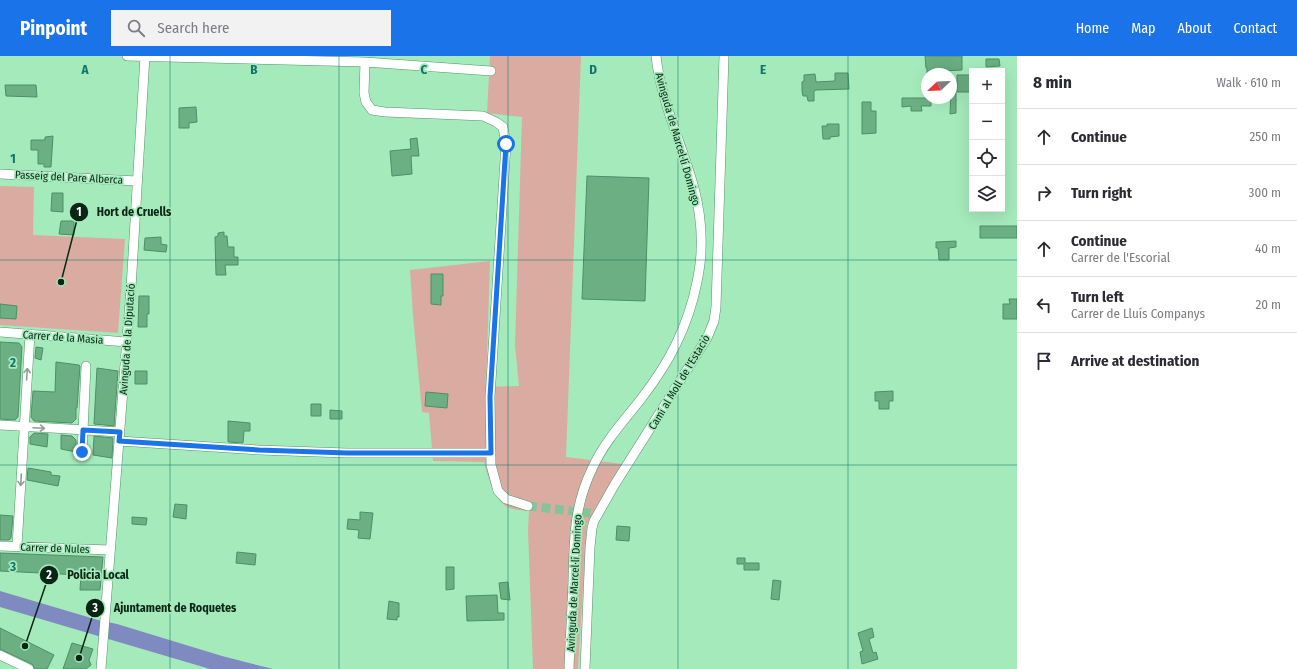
<!DOCTYPE html>
<html lang="en">
<head>
<meta charset="utf-8">
<style>
	:root { --surface:#fff; --page:#f2f2f3; --text:#2b2b33; --muted:#7c7c81; --line:#e1e1e2; --accent:#1a73e8 }
	body { margin:0; font-family:"Fira Sans Condensed",sans-serif; background:var(--page); color:var(--text) }
	.controls { position:absolute; right:12px; top:12px; display:grid; overflow:hidden; border-radius:0px; box-shadow:0 4px 16px #0002 }
	.controls button { width:36px; height:36px; display:grid; place-items:center; padding:0; border:0; border-bottom:1px solid var(--line); background:var(--surface); color:var(--text); font:20px sans-serif }
	.compass { position:absolute; left:921px; top:12px; width:36px; height:36px; border-radius:50%; background:var(--surface); box-shadow:0 4px 16px #0002; rotate:247deg }
	.stop { position:absolute; width:12px; height:12px; margin:-9px; border:3px solid #1a73e8; border-radius:50%; background:#fff }
	.stop.end { background:#1a73e8; border-color:#fff; box-shadow:0 1px 4px #0008 }
	.list { margin:0; padding:0; list-style:none }
	h2 { display:flex; justify-content:space-between; align-items:center; height:52px; margin:0; padding:0 16px; font-size:17px }
	h2 small { font-size:13px; font-weight:400; color:var(--muted) }
	.list li { display:grid; grid-template-columns:26px 1fr auto; gap:12px; align-items:center; box-sizing:border-box; height:56px; padding:0 16px; border-top:1px solid var(--line) }
	.list b { display:block; font-size:15px; white-space:nowrap }
	.list p { margin:0; font-size:13px; white-space:nowrap; color:var(--muted) }
	.list em { font-size:13px; font-style:normal; color:var(--muted) }
	.icon { flex:none; width:22px; height:22px; fill:none; stroke:currentColor; stroke-width:2; stroke-linecap:round; stroke-linejoin:round }
	.map { position:relative; flex:none; width:1017px; height:613px; overflow:hidden }
	header { display:flex; align-items:center; gap:24px; box-sizing:border-box; height:56px; padding:0 20px; background:var(--accent); color:#fff }
	header strong { font-size:19px }
	nav { display:flex; gap:22px; margin-inline-start:auto; font-size:14px }
	.search { width:280px; height:36px; background:var(--page); display:flex; align-items:center; gap:10px; box-sizing:border-box; padding:0 14px; border-radius:0px; color:var(--muted); font-size:15px }
	main { display:flex }
	aside { flex:1; background:var(--surface) }
	.map>svg:first-child { display:block }
	.green { fill:#daaca1 }
	.water { fill:#7e8ac0 }
	.building { fill:#6caf83; stroke:#4c8f65 }
	.lines { fill:none; stroke-linecap:round; stroke-linejoin:round }
	.minor-tunnel { stroke:#86c39a; stroke-width:9; stroke-dasharray:9 4.5; stroke-linecap:butt }
	.minor-casing { stroke:#51946a; stroke-width:10 }
	.minor { stroke:#fff; stroke-width:9 }
	.oneway { stroke:#909d96 }
	.route { stroke:#1a73e8; stroke-width:5 }
	.grid { fill:none; stroke:#0f766e; stroke-width:1; stroke-opacity:0.55 }
	.labels { text-anchor:middle; stroke-width:3.5; stroke-linejoin:round; paint-order:stroke }
	.street-label { font-size:11px; fill:#092615; stroke:#a5eabb }
	.grid-label { font-size:13px; text-anchor:middle; font-weight:bold; fill:#0f766e; stroke:#a5eabb; stroke-width:3.5; stroke-linejoin:round; paint-order:stroke }
	.leader { fill:none; stroke:#092615; stroke-width:1.5 }
	.callout-dot { fill:#092615; stroke:#a5eabb; stroke-width:1.5 }
	.mark-label { font-size:12px; text-anchor:middle; font-weight:bold; fill:#fff }
	.callout-label { font-size:12px; text-anchor:middle; font-weight:bold; fill:#092615; stroke:#a5eabb; stroke-width:3.5; stroke-linejoin:round; paint-order:stroke }
</style>
</head>
<body>
<header>
<strong>Pinpoint</strong>
<div class="search"><svg class="icon" aria-label="search" viewBox="0 0 24 24"><circle cx="10" cy="10" r="6"/><path d="M15 15l6 6"/></svg>Search here</div>
<nav><a>Home</a><a>Map</a><a>About</a><a>Contact</a></nav>
</header>
<main>
<div class="map">
<svg width="1017" height="613" viewBox="0 0 1017 613">
	<rect width="100%" height="100%" fill="#a5eabb"/>
	<path class="green" d="M490,0H581L566,401L623,408L587,468L578,613H533L528,474L529,455C523,454 515,454 510,452C494,446 488,421 484,406L433,405L429,357L422,356L413,260L410,214L490,205L486,331L519,330L515,289L522,61L487,57Z
		M0,130L34,131L33,179L125,183L118,277L0,269Z"/>
	<path class="water" d="M0,535L98,564L117,568L222,600L273,613H210L0,551Z"/>
	<path class="building" d="M925,0H962V14L943,15L944,18H927V12H926Z
		M986,3H999L1000,10L986,11Z
		M835,17H848L849,33L816,34L814,35V45H808L807,40H803L802,35V26L804,25V19L815,18L816,26L835,25Z
		M957,19H972V36H957Z
		M5,29H36L37,41L6,40Z
		M951,35H956V57L950,58Z
		M902,42H931V50H921L922,55H911V50L902,51Z
		M862,46H871V55H876V77L862,78Z
		M196,51L197,66L189,67V72H179V52Z
		M827,68H839V80L830,81V83H823L822,70H827Z
		M53,80L51,111H44V108H38V94H31V84H45V81Z
		M417,82L419,100H411L412,118L392,120L390,95L411,93L410,83Z
		M587,120L649,122L645,245L582,243Z
		M52,137H63V156L51,155Z
		M61,165H74V179L59,178Z
		M980,170H1017V182H980Z
		M224,176V180H227L228,191H234V201H238V209H225L226,219H216L215,181L218,180V177Z
		M161,181V188L167,189L166,196L144,194L145,182Z
		M956,185V191L949,192V204H939L938,192H936V186Z
		M431,218H443V240H441V249L431,248Z
		M139,240H149V258H147V271H138Z
		M1009,243H1017V263H1003V248H1010Z
		M0,248L17,250L16,263L0,262Z
		M0,286L19,287L22,291L18,361L15,364L0,363Z
		M36,291L43,292L41,304L35,302Z
		M56,306L79,309L80,310L77,352H76V363L72,367L34,365L31,361L33,335L55,336Z
		M97,312L118,315L114,370L94,368Z
		M135,315H147V328H135Z
		M893,335V345H889V353H879V345H875V336Z
		M426,336L448,338L447,352L425,350Z
		M311,348H321V360H311Z
		M330,354L342,355V363H330Z
		M228,365L250,367V375H244L243,387L228,386Z
		M34,377L48,378L47,391L30,388V381Z
		M61,379L72,380L76,384V396L61,393Z
		M94,380L113,382L112,402L93,399Z
		M28,412L51,416V419L60,420L58,430L27,424Z
		M175,448L187,449L186,463L173,461Z
		M360,456L373,457L370,483L358,482L359,474L347,473L348,463L360,464Z
		M0,459L13,460L11,482L9,484H0Z
		M132,461L147,462L146,469L132,468Z
		M617,470L630,471L629,485L616,484Z
		M237,496L256,498L255,509L236,507Z
		M0,497L103,501L100,534H80L81,519L0,515Z
		M737,502H745V507H759V514H744V508H737Z
		M446,511H454V533L446,534Z
		M773,524L781,525L779,544L771,543Z
		M508,526L510,544L501,543L499,527Z
		M497,539L498,557H504V564L467,565L466,540Z
		M389,545L399,547V561H397V564L387,563Z
		M0,572L54,599L47,613H35L32,608L0,593Z
		M872,572L874,581L869,583L873,597L876,596L878,603L862,608L860,596L863,595L858,577Z
		M72,587L93,593L89,604L91,609L86,613H63Z"/>
	<g class="lines">
		<path class="minor-tunnel" d="M528,450L598,458"/>
		<defs>
			<path id="minor" d="M127,0L365,6L491,15
				M365,6L364,37L366,46L372,54L385,56L483,60L496,66L503,71L506,88L490,341L491,409L498,435L506,443L528,450
				M0,118L137,125
				M0,276L127,286
				M0,369L120,376
				M119,385L259,394L347,397H491
				M82,396L86,310
				M0,490L110,494
				M17,490L30,278
				M0,599L29,613
				M101,613L131,232L145,0
				M569,613C570,584 572,554 573,525C574,484 574,450 592,413C604,386 623,366 641,343C669,307 688,271 697,226C699,216 701,205 701,194C702,174 699,151 694,132C682,88 661,46 656,0
				M585,613L590,491L592,472L594,465L615,428L707,282L714,265L716,251L724,0"/>
		</defs>
		<use href="#minor" class="minor-casing"/>
		<use href="#minor" class="minor"/>
	</g>
	<defs><path id="oneway-shaft" d="M-6 0H5M1.5-3L5.5 0L1.5 3" fill="none" stroke-width="1.6" stroke-linecap="round" stroke-linejoin="round"/></defs>
	<g class="oneway">
		<use href="#oneway-shaft" transform="translate(27 318) rotate(-86)"/>
		<use href="#oneway-shaft" transform="translate(39 372) rotate(3)"/>
		<use href="#oneway-shaft" transform="translate(21 424) rotate(93)"/>
	</g>
	<g class="lines">
		<path class="route" d="M82,396L83,374L120,376L119,385L259,394L347,397H491L490,341L506,88"/>
	</g>
	<path class="grid" d="M170,0V613M339,0V613M508,0V613M678,0V613M848,0V613M0,204H1017M0,409H1017"/>
	<g class="labels">
		<g class="street-label">
			<text transform="translate(678 83) rotate(74)" y="4">Avinguda de Marcel·lí Domingo</text>
			<text transform="translate(69 121) rotate(3)" y="4">Passeig del Pare Alberca</text>
			<text transform="translate(63 281) rotate(4)" y="4">Carrer de la Masia</text>
			<text transform="translate(127 283) rotate(-86)" y="4">Avinguda de la Diputació</text>
			<text transform="translate(679 326) rotate(-59)" y="4">Camí al Moll de l'Estació</text>
			<text transform="translate(55 492) rotate(2)" y="4">Carrer de Nules</text>
			<text transform="translate(574 527) rotate(-87)" y="4">Avinguda de Marcel·lí Domingo</text>
		</g>
	</g>
	<g class="grid-label">
		<text x="85" y="18">A</text>
		<text x="254" y="18">B</text>
		<text x="424" y="18">C</text>
		<text x="593" y="18">D</text>
		<text x="763" y="18">E</text>
		<text x="13" y="107">1</text>
		<text x="13" y="311">2</text>
		<text x="13" y="515">3</text>
	</g>
	<path class="leader" d="M61 226L79 156M25 590L49 519M79 602L95 552"/>
	<g class="callout-dot">
		<circle cx="61" cy="226" r="4"/>
		<circle cx="25" cy="590" r="4"/>
		<circle cx="79" cy="602" r="4"/>
		<circle cx="79" cy="156" r="10"/>
		<circle cx="49" cy="519" r="10"/>
		<circle cx="95" cy="552" r="10"/>
	</g>
	<g class="mark-label">
		<text x="79" y="160">1</text>
		<text x="49" y="523">2</text>
		<text x="95" y="556">3</text>
	</g>
	<g class="callout-label">
		<text x="134" y="160">Hort de Cruells</text>
		<text x="98" y="523">Policia Local</text>
		<text x="175" y="556">Ajuntament de Roquetes</text>
	</g>
</svg>
<div class="controls">
<button>+</button>
<button>−</button>
<button><svg class="icon" aria-label="locate" viewBox="0 0 24 24"><circle cx="12" cy="12" r="6"/><path d="M12 2v4M12 18v4M2 12h4M18 12h4"/></svg></button>
<button><svg class="icon" aria-label="layers" viewBox="0 0 24 24"><path d="M12 4l9 5-9 5-9-5zM3 14l9 5 9-5"/></svg></button>
</div>
<svg class="compass" viewBox="-18 -18 36 36"><path d="M0-13l5 13h-10z" fill="#e53935"/><path d="M0 13l5-13h-10z" fill="#7c7c81"/></svg>
<div class="stop" style="left:506px;top:88px"></div>
<div class="stop end" style="left:82px;top:396px"></div>
</div>
<aside>
<h2>8 min<small>Walk · 610 m</small></h2>
<ul class="list">
<li><svg class="icon" aria-label="ahead" viewBox="0 0 24 24"><path d="M12 20V5M6 11l6-6 6 6"/></svg><div><b>Continue</b></div><em>250 m</em></li>
<li><svg class="icon" aria-label="right" viewBox="0 0 24 24"><path d="M7 20v-9h11M14 6l5 5-5 5"/></svg><div><b>Turn right</b></div><em>300 m</em></li>
<li><svg class="icon" aria-label="ahead" viewBox="0 0 24 24"><path d="M12 20V5M6 11l6-6 6 6"/></svg><div><b>Continue</b><p>Carrer de l'Escorial</p></div><em>40 m</em></li>
<li><svg class="icon" aria-label="left" viewBox="0 0 24 24"><path d="M17 20v-9H6M10 6l-5 5 5 5"/></svg><div><b>Turn left</b><p>Carrer de Lluís Companys</p></div><em>20 m</em></li>
<li><svg class="icon" aria-label="arrive" viewBox="0 0 24 24"><path d="M6 21V4h12l-3 4 3 4H6"/></svg><div><b>Arrive at destination</b></div></li>
</ul>
</aside>
</main>
</body>
</html>
